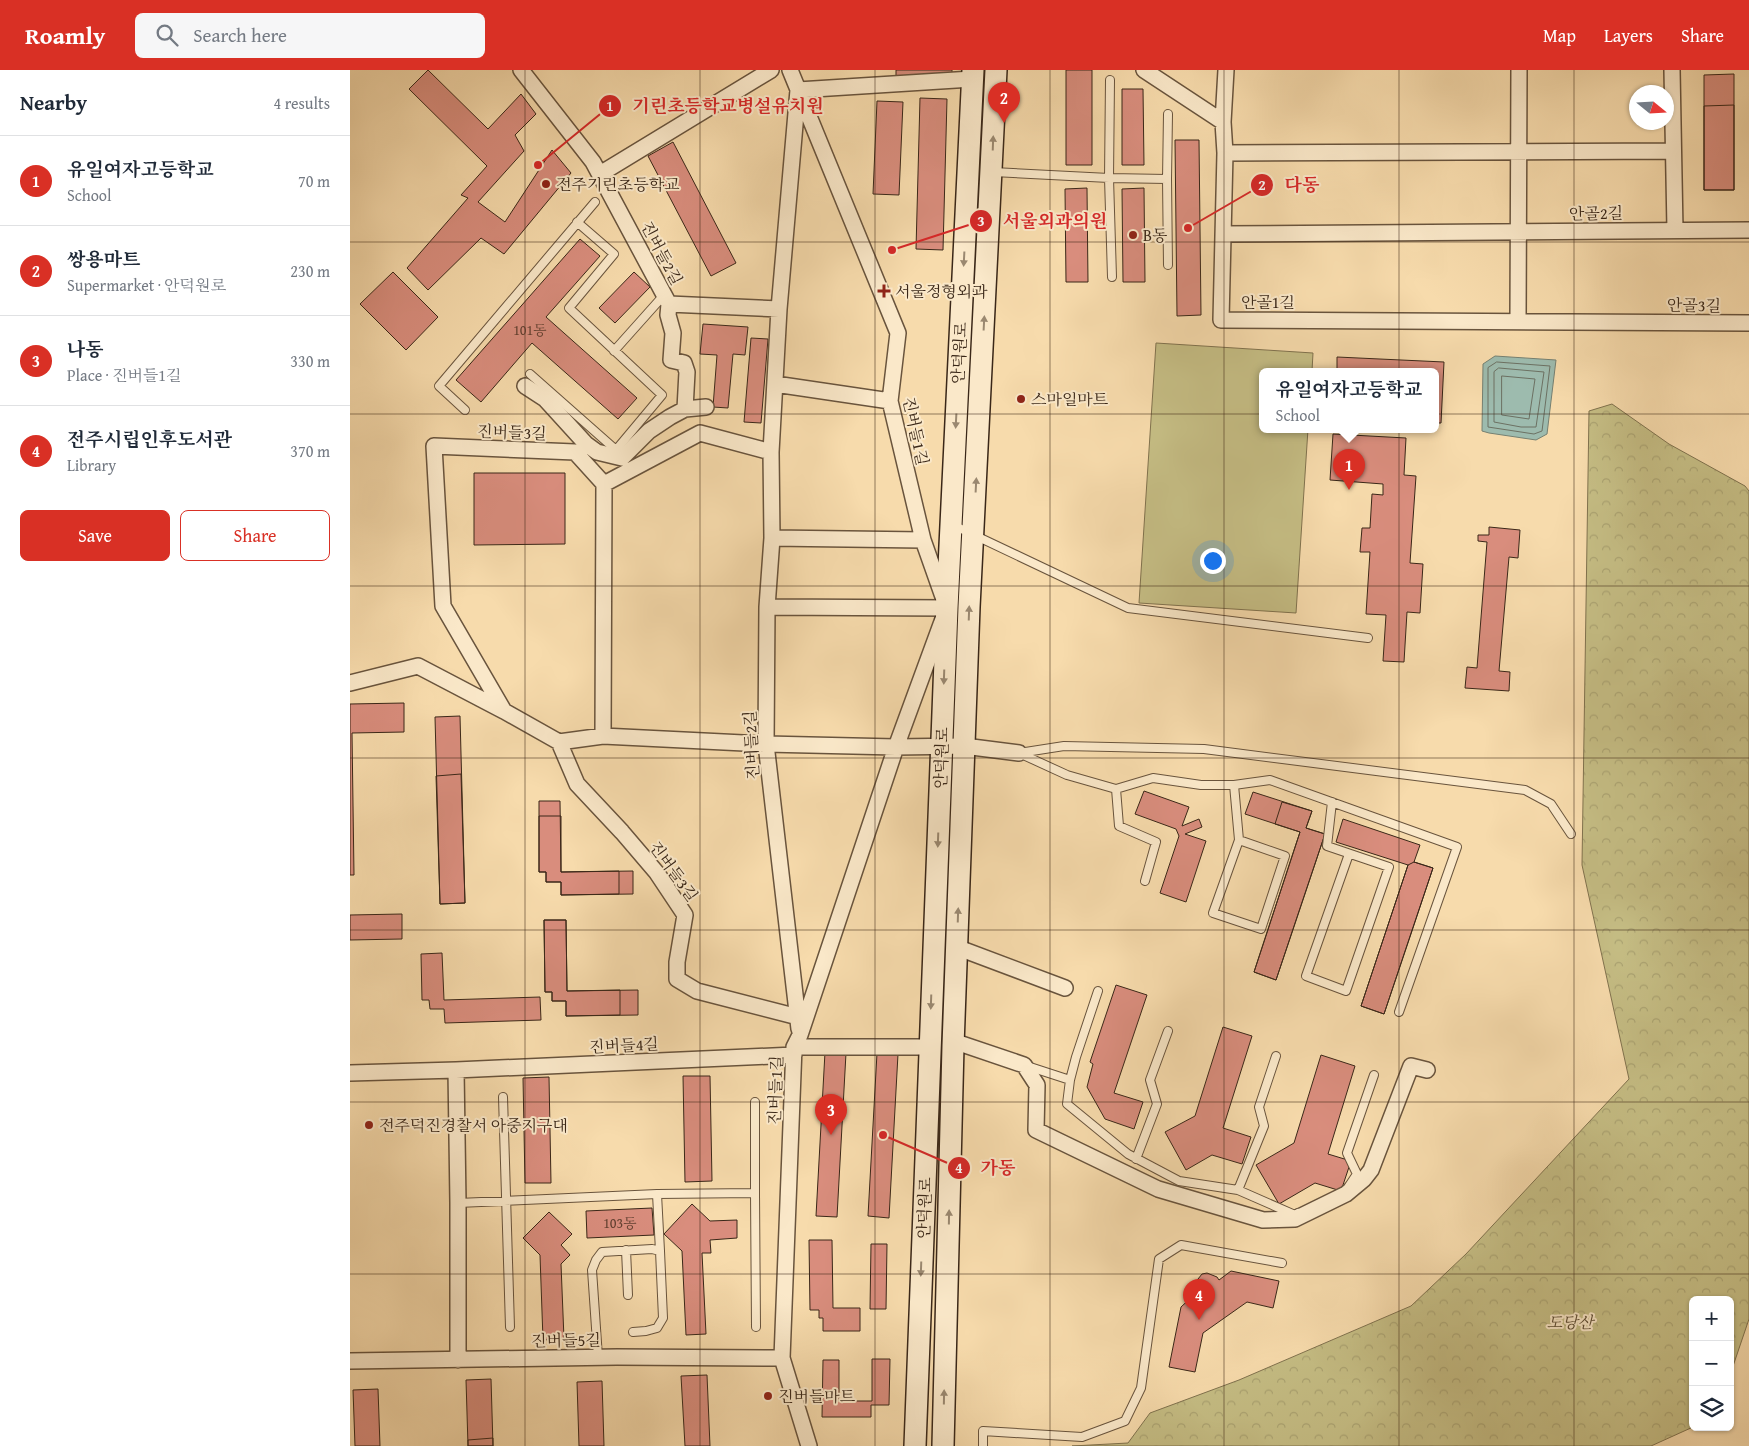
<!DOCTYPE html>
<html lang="en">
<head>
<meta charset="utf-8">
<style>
	:root { --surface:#fff; --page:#f6f6f7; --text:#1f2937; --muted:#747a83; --line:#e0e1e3; --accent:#d93025 }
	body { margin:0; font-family:"Gentium Book Plus","Noto Serif KR",serif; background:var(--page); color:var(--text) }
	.controls { position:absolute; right:15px; bottom:15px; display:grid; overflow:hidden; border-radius:8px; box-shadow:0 1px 4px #0004 }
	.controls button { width:45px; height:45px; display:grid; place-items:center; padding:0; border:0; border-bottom:1px solid var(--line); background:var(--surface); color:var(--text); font:25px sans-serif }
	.compass { position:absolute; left:1279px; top:15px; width:45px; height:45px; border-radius:50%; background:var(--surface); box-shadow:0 1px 4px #0004; rotate:108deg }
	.you { position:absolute; left:862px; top:490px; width:18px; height:18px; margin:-12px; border:4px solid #fff; border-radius:50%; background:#1a73e8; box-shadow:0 0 0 8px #1a73e833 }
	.badge { display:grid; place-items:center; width:32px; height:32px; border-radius:50%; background:var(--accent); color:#fff; font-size:16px; font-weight:700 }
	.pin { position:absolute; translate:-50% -41px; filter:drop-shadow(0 1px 2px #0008) }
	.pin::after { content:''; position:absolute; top:26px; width:18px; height:15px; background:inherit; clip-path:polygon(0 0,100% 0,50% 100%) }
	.popup { position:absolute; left:909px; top:298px; width:180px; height:65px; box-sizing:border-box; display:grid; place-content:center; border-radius:8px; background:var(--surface); filter:drop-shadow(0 1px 4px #0005); font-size:16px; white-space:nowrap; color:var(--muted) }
	.popup b { font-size:19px; color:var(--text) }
	.popup::after { content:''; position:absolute; left:50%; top:100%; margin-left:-10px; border:10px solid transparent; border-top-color:var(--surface) }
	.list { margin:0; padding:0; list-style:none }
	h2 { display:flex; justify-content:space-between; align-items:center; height:65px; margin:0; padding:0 20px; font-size:21px }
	h2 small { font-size:16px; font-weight:400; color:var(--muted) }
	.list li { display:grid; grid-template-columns:32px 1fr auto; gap:15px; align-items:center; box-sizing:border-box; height:90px; padding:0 20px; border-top:1px solid var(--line) }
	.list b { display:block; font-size:19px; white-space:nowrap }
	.list p { margin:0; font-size:16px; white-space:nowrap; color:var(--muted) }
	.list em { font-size:16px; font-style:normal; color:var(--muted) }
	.actions { display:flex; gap:10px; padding:15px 20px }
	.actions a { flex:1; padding:11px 0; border:1px solid var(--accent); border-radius:8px; text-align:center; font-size:18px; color:var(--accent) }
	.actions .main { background:var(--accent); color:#fff }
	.icon { flex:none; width:28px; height:28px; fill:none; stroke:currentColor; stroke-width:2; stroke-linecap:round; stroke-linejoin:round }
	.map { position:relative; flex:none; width:1399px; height:1376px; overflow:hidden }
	header { display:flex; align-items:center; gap:30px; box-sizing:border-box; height:70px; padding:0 25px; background:var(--accent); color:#fff }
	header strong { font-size:24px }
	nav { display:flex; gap:28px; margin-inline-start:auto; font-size:18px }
	.search { width:350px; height:45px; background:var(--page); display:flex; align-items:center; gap:12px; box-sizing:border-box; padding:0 18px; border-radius:8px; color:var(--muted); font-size:19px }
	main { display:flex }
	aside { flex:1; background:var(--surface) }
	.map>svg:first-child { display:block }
	.forest { fill:url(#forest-crowns); stroke:#80724e }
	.pitch { fill:#c5bd84; stroke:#80724e }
	.water { fill:#9dbbae; stroke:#758072 }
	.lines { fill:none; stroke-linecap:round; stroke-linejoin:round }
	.shore { stroke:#6c7163; stroke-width:1 }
	.building { fill:#d98d7d; stroke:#3a2718 }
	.lane-casing { stroke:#69543d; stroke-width:10 }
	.street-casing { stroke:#69543d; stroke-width:18 }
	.secondary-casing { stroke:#3a2718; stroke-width:24 }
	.lane { stroke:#fae8c9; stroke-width:8 }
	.street { stroke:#fae8c9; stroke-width:15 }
	.secondary { stroke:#fae8c9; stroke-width:21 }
	.oneway { fill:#9a8870 }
	.grid { fill:none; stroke:#3a2718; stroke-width:1; stroke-opacity:0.55 }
	.poi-dot { fill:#8f2418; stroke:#fae8c9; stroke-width:2 }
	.labels { text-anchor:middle; stroke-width:4; stroke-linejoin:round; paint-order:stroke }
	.number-label { font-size:14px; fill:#624031 }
	.poi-label { font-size:16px; fill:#3a2718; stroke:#fae8c9; text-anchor:start }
	.street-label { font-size:16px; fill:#3a2718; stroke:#fae8c9 }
	.park-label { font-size:16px; font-style:italic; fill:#5d4c33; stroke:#fae8c9 }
	.leader { fill:none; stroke:#d62828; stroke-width:2 }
	.callout-dot { fill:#d62828; stroke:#fae8c9; stroke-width:2 }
	.mark-label { font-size:15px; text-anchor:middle; font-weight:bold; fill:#fff }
	.callout-label { font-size:18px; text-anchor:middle; font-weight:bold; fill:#d62828; stroke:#fae8c9; stroke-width:4; stroke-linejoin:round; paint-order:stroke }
</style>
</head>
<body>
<header>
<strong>Roamly</strong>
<div class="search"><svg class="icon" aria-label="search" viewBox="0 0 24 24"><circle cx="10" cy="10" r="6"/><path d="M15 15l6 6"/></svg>Search here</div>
<nav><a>Map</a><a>Layers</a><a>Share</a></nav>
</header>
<main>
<aside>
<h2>Nearby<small>4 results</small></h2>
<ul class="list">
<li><span class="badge">1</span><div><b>유일여자고등학교</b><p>School</p></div><em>70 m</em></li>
<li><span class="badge">2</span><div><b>쌍용마트</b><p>Supermarket · 안덕원로</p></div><em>230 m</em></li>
<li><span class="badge">3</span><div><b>나동</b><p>Place · 진버들1길</p></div><em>330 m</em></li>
<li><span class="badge">4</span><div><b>전주시립인후도서관</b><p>Library</p></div><em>370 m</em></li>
</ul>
<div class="actions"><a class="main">Save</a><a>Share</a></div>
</aside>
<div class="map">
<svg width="1399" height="1376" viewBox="0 0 1399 1376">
	<defs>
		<pattern id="forest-crowns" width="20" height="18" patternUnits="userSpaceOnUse" patternTransform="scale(1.25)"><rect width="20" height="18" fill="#c5bd84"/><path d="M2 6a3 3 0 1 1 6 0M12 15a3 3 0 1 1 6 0" fill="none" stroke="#aaa271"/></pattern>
	</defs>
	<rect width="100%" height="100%" fill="#f7dbac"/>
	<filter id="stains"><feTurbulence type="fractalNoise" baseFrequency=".004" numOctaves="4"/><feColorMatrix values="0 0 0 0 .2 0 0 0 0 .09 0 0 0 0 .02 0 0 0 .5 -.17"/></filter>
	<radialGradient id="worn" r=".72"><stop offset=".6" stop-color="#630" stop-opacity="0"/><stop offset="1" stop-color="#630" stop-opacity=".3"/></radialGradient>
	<path class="forest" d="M1262,334L1319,374L1395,416L1399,421V1249L1380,1305V1230H1343V1357L1301,1376H722L778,1373L800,1343L889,1310L1061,1236L1116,1184L1279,1009L1232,795L1239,341Z"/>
	<path class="pitch" d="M806,273L963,283L962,301H913V359H958L946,543L789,533Z"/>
	<path class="water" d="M1145,286L1206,290L1197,364L1186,370L1139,363L1132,361L1133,294Z"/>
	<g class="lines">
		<path class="shore" d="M1147,292L1200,296L1192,361L1184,364L1138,357V298Z
			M1149,298L1194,302L1186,357H1171L1144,352V302Z
			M1152,306L1185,309L1179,349L1152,345Z"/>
	</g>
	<path class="building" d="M78,0L138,59L171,24L186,44L165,65L174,81L128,132L155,152L202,80L221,103L154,184L131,168L78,220L57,198L118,128L111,125L137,96L59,19Z
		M546,0H602V4L546,6Z
		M716,0H742V95H716Z
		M1384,4V120H1354V5Z
		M772,19H793L794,95H772Z
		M570,28L597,29L593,180L566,179Z
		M527,31L553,32L549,125L523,124Z
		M1384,35V120H1354V36Z
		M825,70H849L851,245L827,246Z
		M323,72L386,193L361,206L298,86Z
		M737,118L738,212H716L715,119Z
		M794,118L795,212H773L772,119Z
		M230,169L250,186L196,247L287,328L268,349L182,273L131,332L106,310Z
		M43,202L88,247L56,280L10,234Z
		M284,202L300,217L265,253L249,238Z
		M353,254L398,257L395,285L383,284L378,338L363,337L367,285L350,284Z
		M401,268L418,269L411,353L394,352Z
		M987,287L1094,292L1091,353H1085V301H987Z
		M983,364L1056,368L1054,405L1066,406L1060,493L1073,494L1070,543L1057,542L1054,592L1033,591L1036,545L1016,544L1020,482H1010L1012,458H1020L1022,424L1033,425V414L980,410Z
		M124,403H215V474L124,475Z
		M1139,457L1170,460L1168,488L1159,487L1149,601L1160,602L1159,621L1115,618L1117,597L1127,598L1137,472L1128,471V465H1139Z
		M54,633V662L2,663L4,805H0V634Z
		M110,646L115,833L90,834L85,647Z
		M111,704L115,833L90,834L86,706Z
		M794,721L839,737L832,756L849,749L852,757L835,764L856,771L836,832L810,823L829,766L826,759L785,744Z
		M903,722L962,741L956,758L975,764L926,910L904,902L950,762L895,744Z
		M189,731H210L211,802L283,801V824L211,825V812H196V802H189Z
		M932,732L962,741L956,758L975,764L926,910L904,902L950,762L925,754Z
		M189,746H211V802L269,801V824L211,825V812H196V802H189Z
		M993,749L1070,775L1064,792L1083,798L1034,944L1011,936L1058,795L986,772Z
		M1064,792L1083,798L1034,944L1011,936L1058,795Z
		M52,844V869L0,870V845Z
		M194,850H216L217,921L288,920V945L216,946V931H202V922H195Z
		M194,850H216L217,921L270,920V945L216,946V931H202V922H195Z
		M92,883L94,930L190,927L191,950L95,953L94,939H80L79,930H72L71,884Z
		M766,915L797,925L764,1023L793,1032L784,1059L755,1049L737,1017L743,994L740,992Z
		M873,957L902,966L873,1058L901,1067L892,1094L862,1085L836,1100L815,1062L845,1046Z
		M475,982L496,983L487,1147L466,1146Z
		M527,983L548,984L539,1148L518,1146Z
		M971,985L1005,996L978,1084L1001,1091L991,1121L965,1113L929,1134L906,1095L944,1073Z
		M333,1006H360L362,1111L335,1112Z
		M199,1007L201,1113H175L173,1008Z
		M342,1134L360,1151L387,1150V1168L360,1170L361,1183H352L356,1264L336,1265L332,1181L314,1164Z
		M302,1138L304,1165L237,1168L236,1141Z
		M199,1142L222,1164L211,1175L220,1185L211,1194L214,1269L193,1270L190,1185L173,1168Z
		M459,1170H482L483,1238H510V1261H473V1248H469V1240H460Z
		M521,1174H537L536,1239H520Z
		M881,1201L929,1211L923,1238L897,1232L853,1263L845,1302L819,1297L831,1237L846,1223L844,1214L852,1204L857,1203L867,1207L869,1210Z
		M522,1289H540L539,1335H521V1347H472L473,1290H489V1331H522Z
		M357,1305L360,1376H335L331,1306Z
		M141,1309L143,1376H118L116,1310Z
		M252,1311L254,1376H229L227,1312Z
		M28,1319L30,1376H5L3,1320Z
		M143,1368V1376H118V1370Z"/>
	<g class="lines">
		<defs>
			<path id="lane" d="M760,10L759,108L762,207
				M643,102L759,108L817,109
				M818,195L817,109L818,44
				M264,281L314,225
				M180,304L266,380L312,325L219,238L264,184L227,152
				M115,340L89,316L245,132
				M603,455L778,538L1018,568
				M669,683L714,676L854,679L1175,720L1201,734L1221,764
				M669,683L717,705L766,719L769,756L806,772L795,811
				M884,715L889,770L935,786L911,859L863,843L889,770
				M766,719L803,708L851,715H884L920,710L1107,777L1049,942
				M982,732L977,776L1039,797L996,921L956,906L999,784
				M677,996L720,1010L726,987L748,921
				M720,1010L717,1034L778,1084L829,1111L888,1120L945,1145L948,1143
				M153,1027L160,1257
				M786,1089L807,1034L800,1010L818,961
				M999,1116L1007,1104L997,1083L1024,1005
				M888,1120L914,1056L909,1037L926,986
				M405,1123L406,1257
				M307,1124L405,1123V1032
				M108,1133L307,1124L310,1181
				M276,1180L278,1225
				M248,1287L242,1200L246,1190L252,1182L302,1179L310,1181L313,1248L307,1258L296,1261L283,1262
				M633,1376V1361L732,1367L775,1351L791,1318L809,1189L831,1175L932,1193"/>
			<path id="street" d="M171,0L243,92L319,234L429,239
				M440,0L548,263L540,331L573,470L597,538L546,677L450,965L444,977L432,1288L459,1376
				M794,0L873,52
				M876,0L873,52L875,83L871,250L1399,253
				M1322,0L1325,160
				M875,83L1323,81
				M250,104L421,0
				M874,164L1399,160
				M319,234L318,245L323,263L321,290L334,293L337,302L335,339L356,337
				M1168,250L1169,0
				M425,314L540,331
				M175,316L195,329L236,374L247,382L272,388L299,361L320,347L335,339
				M254,414L350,363L421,382
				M422,468L573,470
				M417,537L597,538
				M0,613L68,596L154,641L209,672L227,714L272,762L307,803L335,845L327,892V909L347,921L448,947
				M154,641L93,536L84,376L225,382L254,414L253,666
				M209,672L253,666L416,674L546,677L614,676L669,683
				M606,877L715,918
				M449,959L416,674L417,537L422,468L421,382L429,239L448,20L622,9
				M603,971L674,995L687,1015L686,1060L808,1119L913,1150L945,1149L996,1124L1014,1109L1021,1100L1061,996L1077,1000
				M444,977H580
				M106,1000L108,1133V1290
				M0,1003L106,1000L444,985
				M0,1291L267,1287L432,1288"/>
			<path id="secondary" d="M565,1376L597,538L623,0
				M593,1376L603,976L619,537L646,0"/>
		</defs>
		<use href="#lane" class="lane-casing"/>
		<use href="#street" class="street-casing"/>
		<use href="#secondary" class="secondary-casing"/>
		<use href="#lane" class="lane"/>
		<use href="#street" class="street"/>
		<use href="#secondary" class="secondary"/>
	</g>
	<defs><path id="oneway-solid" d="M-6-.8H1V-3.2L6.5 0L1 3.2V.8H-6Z" transform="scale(1.25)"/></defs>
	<g class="oneway">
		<use href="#oneway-solid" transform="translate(643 73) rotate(-88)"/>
		<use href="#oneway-solid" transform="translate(614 189) rotate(93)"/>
		<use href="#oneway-solid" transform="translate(634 253) rotate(-87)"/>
		<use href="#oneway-solid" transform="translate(606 351) rotate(93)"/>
		<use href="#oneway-solid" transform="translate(626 415) rotate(-87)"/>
		<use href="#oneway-solid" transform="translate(619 543) rotate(-88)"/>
		<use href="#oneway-solid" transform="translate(594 607) rotate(92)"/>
		<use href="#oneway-solid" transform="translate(588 770) rotate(92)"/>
		<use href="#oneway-solid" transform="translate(608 845) rotate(-88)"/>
		<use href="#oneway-solid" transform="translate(581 932) rotate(92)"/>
		<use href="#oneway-solid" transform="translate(599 1147) rotate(-89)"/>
		<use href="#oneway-solid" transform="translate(571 1199) rotate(92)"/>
		<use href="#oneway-solid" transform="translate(594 1327) rotate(-89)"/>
	</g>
	<path class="grid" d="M175,0V1376M350,0V1376M525,0V1376M700,0V1376M874,0V1376M1049,0V1376M1224,0V1376M0,172H1399M0,344H1399M0,516H1399M0,688H1399M0,860H1399M0,1032H1399M0,1204H1399"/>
	<g class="poi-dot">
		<circle cx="196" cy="114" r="5"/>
		<circle cx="783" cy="165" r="5"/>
		<path d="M531.5 213.5h5v5h5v5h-5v5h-5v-5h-5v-5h5z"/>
		<circle cx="671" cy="329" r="5"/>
		<circle cx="19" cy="1055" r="5"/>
		<circle cx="418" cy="1326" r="5"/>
	</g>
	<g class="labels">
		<g class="number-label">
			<text x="180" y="265">101동</text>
			<text x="270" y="1158">103동</text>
		</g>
		<g class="poi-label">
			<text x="206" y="120">전주기린초등학교</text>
			<text x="793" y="171">B동</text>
			<text x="545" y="227">서울정형외과</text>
			<text x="681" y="335">스마일마트</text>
			<text x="29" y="1061">전주덕진경찰서 아중지구대</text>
			<text x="428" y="1332">진버들마트</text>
		</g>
		<g class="street-label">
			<text transform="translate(1246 143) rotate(-1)" y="6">안골2길</text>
			<text transform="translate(312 183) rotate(62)" y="6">진버들2길</text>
			<text x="918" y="238">안골1길</text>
			<text transform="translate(1344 235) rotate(1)" y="6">안골3길</text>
			<text transform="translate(609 283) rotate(-87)" y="6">안덕원로</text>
			<text transform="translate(566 361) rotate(78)" y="6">진버들1길</text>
			<text transform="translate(162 362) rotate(2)" y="6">진버들3길</text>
			<text transform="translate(401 675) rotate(-93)" y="6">진버들2길</text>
			<text transform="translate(591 688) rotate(-88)" y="6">안덕원로</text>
			<text transform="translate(324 801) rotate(54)" y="6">진버들3길</text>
			<text transform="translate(274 975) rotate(-3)" y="6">진버들4길</text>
			<text transform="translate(425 1020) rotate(-88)" y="6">진버들1길</text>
			<text transform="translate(574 1138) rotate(-88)" y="6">안덕원로</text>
			<text transform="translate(216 1270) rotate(-1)" y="6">진버들5길</text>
		</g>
		<g class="park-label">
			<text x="1220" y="1258">도당산</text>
		</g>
	</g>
	<path class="leader" d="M188 95L260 36M838 158L912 115M542 180L631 151M533 1065L609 1098"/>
	<g class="callout-dot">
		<circle cx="188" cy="95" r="5"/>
		<circle cx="838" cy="158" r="5"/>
		<circle cx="542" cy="180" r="5"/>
		<circle cx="533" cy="1065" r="5"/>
		<circle cx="260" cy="36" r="12"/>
		<circle cx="912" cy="115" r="12"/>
		<circle cx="631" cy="151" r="12"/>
		<circle cx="609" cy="1098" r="12"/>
	</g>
	<g class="mark-label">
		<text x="260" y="41">1</text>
		<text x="912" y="120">2</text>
		<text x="631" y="156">3</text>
		<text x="609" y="1103">4</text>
	</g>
	<g class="callout-label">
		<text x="378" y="42">기린초등학교병설유치원</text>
		<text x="952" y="121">다동</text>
		<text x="705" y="157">서울외과의원</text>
		<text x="648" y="1104">가동</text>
	</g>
	<rect width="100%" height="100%" filter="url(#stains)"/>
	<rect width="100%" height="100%" fill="url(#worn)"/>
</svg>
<div class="controls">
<button>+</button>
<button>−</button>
<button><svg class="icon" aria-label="layers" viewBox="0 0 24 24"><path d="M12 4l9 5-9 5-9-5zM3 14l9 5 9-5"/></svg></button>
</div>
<svg class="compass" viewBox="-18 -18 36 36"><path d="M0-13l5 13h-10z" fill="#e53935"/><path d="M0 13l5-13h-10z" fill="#747a83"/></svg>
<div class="you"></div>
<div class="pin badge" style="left:999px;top:420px">1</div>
<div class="popup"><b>유일여자고등학교</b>School</div>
<div class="pin badge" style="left:654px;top:53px">2</div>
<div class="pin badge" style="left:481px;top:1065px">3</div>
<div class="pin badge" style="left:849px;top:1250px">4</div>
</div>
</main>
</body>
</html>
